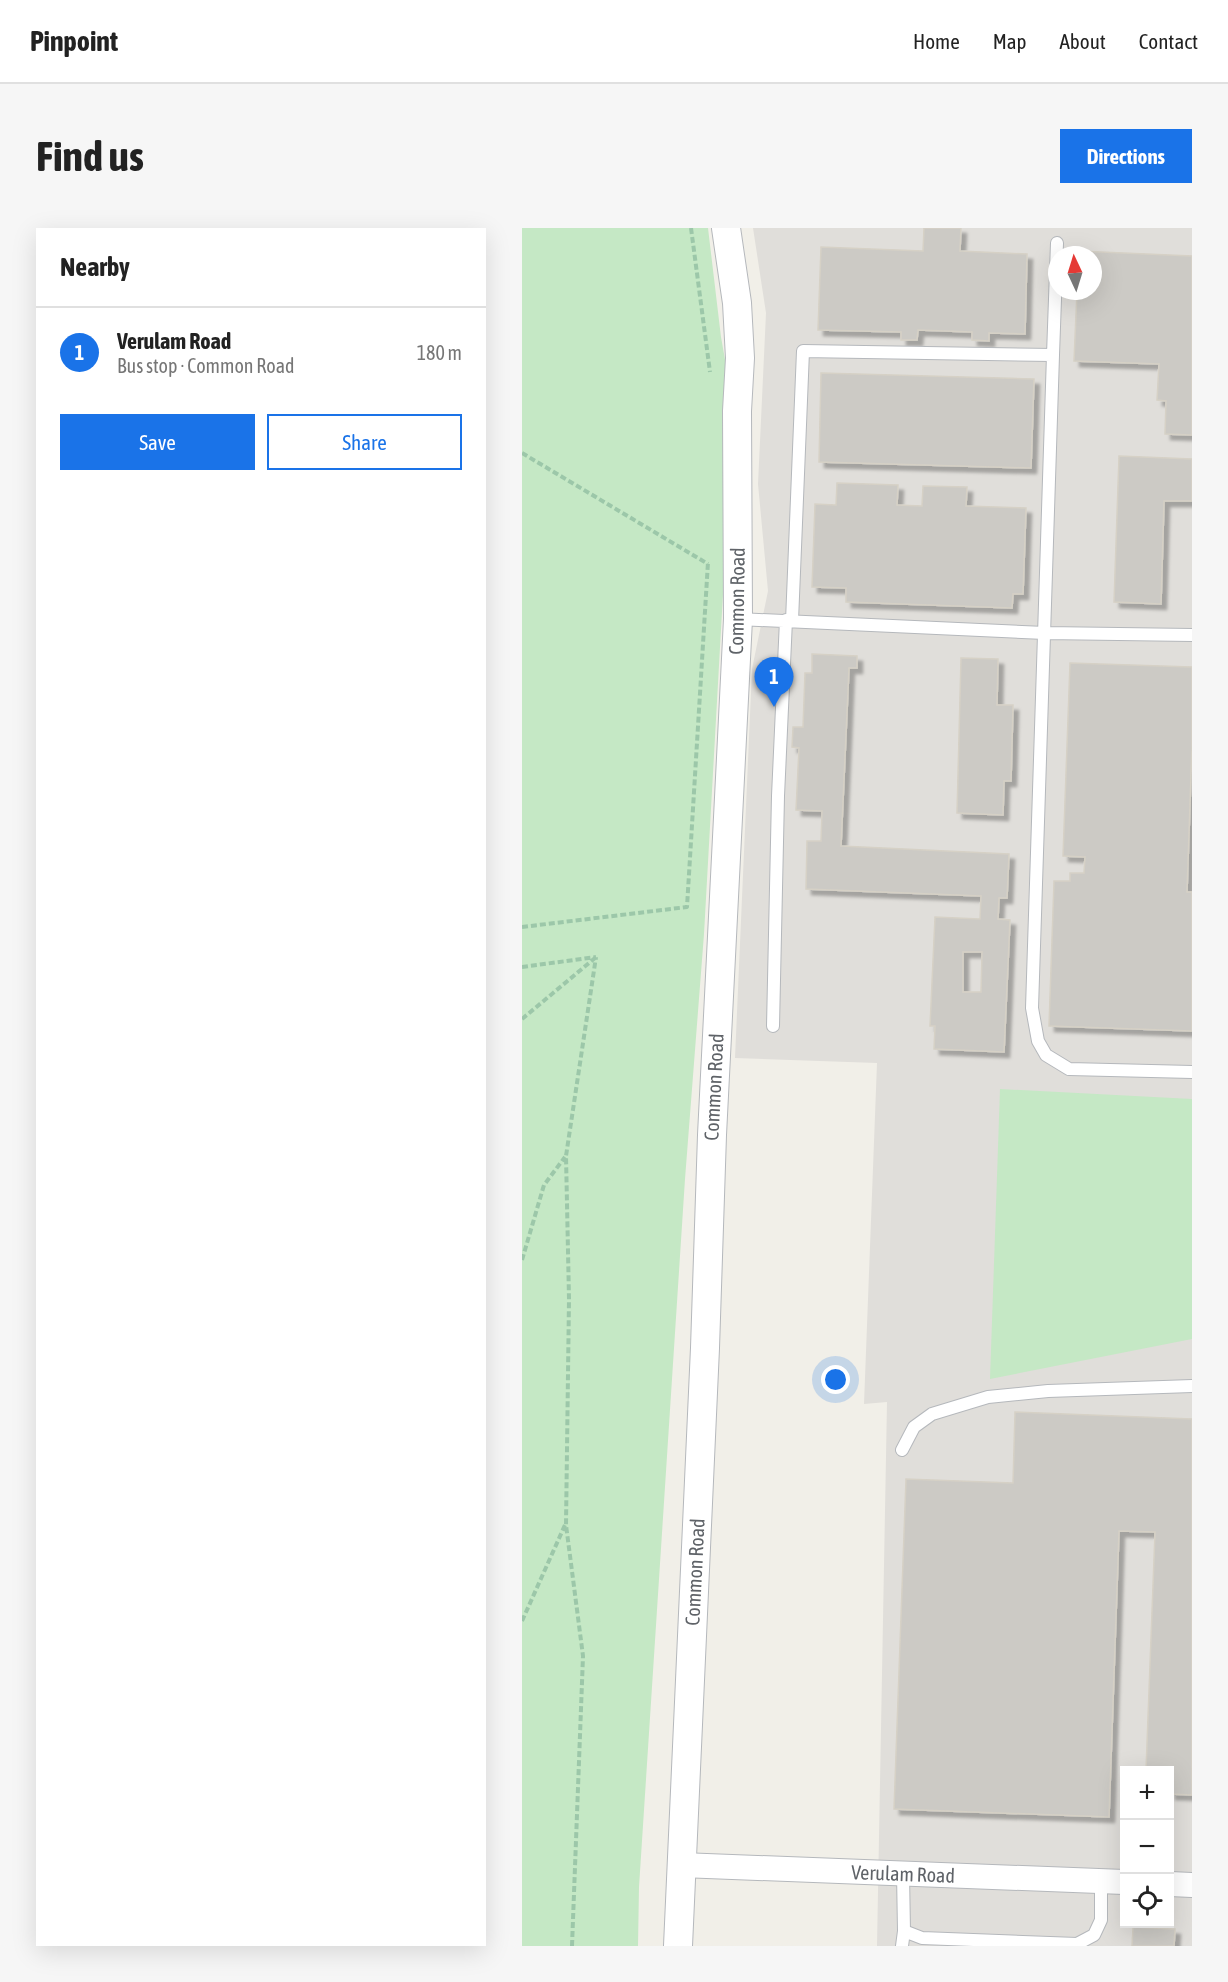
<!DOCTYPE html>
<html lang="en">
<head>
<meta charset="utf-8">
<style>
	:root { --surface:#fff; --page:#f6f6f6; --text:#222; --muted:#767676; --line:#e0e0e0; --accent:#1a73e8 }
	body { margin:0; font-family:"Asap Condensed",sans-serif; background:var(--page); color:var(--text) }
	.controls { position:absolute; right:18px; bottom:18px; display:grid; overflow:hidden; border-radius:0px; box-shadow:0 6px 24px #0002 }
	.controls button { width:54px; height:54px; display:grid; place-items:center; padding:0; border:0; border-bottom:2px solid var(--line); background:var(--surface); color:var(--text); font:30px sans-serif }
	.compass { position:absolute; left:526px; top:18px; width:54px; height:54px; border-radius:50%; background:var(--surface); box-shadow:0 6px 24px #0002; rotate:356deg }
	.you { position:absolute; left:314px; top:1152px; width:21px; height:21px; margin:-15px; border:4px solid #fff; border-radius:50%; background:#1a73e8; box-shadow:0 0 0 9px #1a73e833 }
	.badge { display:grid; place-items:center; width:39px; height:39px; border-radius:50%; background:var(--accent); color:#fff; font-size:20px; font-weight:700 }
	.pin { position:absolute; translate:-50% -50px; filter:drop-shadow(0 2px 3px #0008) }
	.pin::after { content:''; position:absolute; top:32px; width:21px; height:18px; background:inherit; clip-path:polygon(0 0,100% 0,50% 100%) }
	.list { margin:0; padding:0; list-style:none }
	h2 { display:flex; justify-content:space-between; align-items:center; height:78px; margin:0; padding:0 24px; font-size:26px }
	h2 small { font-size:20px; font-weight:400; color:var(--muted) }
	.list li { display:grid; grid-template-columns:39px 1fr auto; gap:18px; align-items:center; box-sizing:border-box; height:90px; padding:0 24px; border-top:2px solid var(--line) }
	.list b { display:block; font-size:22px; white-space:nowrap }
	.list p { margin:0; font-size:20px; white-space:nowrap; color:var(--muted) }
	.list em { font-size:20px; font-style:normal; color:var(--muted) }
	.actions { display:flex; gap:12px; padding:18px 24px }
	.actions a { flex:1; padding:14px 0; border:2px solid var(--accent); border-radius:0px; text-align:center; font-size:21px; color:var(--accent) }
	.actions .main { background:var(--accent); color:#fff }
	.icon { flex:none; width:33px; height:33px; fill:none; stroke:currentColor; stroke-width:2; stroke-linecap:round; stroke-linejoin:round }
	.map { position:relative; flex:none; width:670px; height:1718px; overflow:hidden; border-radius:0px }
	header { display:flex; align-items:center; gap:36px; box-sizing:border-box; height:84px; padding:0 30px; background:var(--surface); border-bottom:2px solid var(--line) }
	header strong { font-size:28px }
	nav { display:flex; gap:33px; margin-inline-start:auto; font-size:21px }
	.intro { display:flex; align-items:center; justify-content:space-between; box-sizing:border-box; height:144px; padding:0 36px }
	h1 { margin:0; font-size:42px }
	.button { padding:15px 27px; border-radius:0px; background:var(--accent); color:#fff; font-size:21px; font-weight:700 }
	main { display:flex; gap:36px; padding:0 36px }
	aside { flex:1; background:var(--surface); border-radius:0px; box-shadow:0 6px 24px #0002 }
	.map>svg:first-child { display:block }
	.industrial { fill:#e0deda; fill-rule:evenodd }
	.green { fill:#c5e8c5 }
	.building { fill:#cccac5; stroke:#d6d1c6; stroke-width:1.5; fill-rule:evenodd; filter:url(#shadow) }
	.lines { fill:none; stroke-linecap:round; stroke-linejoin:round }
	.service-casing { stroke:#b5b8bc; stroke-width:14 }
	.minor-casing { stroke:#b5b8bc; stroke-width:26 }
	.tertiary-casing { stroke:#b5b8bc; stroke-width:30 }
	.path { stroke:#9cc7a9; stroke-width:4; stroke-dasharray:6 3; stroke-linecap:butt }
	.service { stroke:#fff; stroke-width:12 }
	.minor { stroke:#fff; stroke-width:24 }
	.tertiary { stroke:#fff; stroke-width:28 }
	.labels { text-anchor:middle; stroke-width:5; stroke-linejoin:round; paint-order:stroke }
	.street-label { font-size:20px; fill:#5f6368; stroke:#fff }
</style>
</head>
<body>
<header>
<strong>Pinpoint</strong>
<nav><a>Home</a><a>Map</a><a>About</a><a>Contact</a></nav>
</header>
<div class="intro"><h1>Find us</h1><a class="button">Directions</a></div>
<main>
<aside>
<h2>Nearby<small></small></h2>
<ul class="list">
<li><span class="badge">1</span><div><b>Verulam Road</b><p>Bus stop · Common Road</p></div><em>180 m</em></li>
</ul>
<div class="actions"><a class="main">Save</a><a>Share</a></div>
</aside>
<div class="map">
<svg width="670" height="1718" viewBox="0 0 670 1718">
	<defs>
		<filter id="shadow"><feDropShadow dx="5.5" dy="5.5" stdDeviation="1.5" flood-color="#0004"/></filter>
	</defs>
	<rect width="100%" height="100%" fill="#f1efe8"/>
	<path class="industrial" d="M231,0H670V1718H355L365,1174L342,1176L355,835L213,830L230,441L246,363L236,256L244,85ZM535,27H571V63H535ZM602,1542H648V1696H602Z"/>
	<path class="green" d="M0,0H186L199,109L210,171L203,330L182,706L163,951L117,1659L116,1718H0Z
		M478,861L670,871V1111L468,1151Z"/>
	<path class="building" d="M402,0H439L438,23L505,26L503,106L467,105V113L450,112V104L396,102L395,112H379V104L296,102L299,19L401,23Z
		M556,23L670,28V207L643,206L644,173L635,172L637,136L552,133L555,63H571V27H556Z
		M299,145L512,151L509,240L297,234Z
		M597,228L670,231V273H642L639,376L592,374Z
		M315,255L376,257L375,277L400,278L401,258L445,259L444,278L504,280L501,366H491L490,380L324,374V360L290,359L293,276L314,277Z
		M290,426L335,428V440H327L319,618L487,626L485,670H477L476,691L488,692L482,824L412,821L413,798H408L413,689L458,691L459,668L284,661L285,613H299L300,583L274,582L277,520L270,519L271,499H281L283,445H290ZM441,724H460L459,764H441Z
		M439,430L476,431L475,477H491L489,553H482L481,587L435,585Z
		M548,435L670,439V518L665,664H670V803L527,798L532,653H548V645H562L563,629L541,628Z
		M493,1184L670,1191V1567L648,1566V1542H624L633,1304L597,1303L587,1589L372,1581L384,1251L491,1255Z
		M611,1699L653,1701L652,1718H610Z"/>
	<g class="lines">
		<defs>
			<path id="service" d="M531,127L535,15
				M216,391L523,405L670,407
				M270,393L281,123L531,127L510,780L516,813L524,827L547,841L670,844
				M251,798L256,568L264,392
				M380,1222L392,1199L410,1186L466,1169L526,1163L670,1158
				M381,1646L382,1703L400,1710L555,1716L572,1707L579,1692V1654
				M380,1718L382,1703"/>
			<path id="minor" d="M159,1637L602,1654
				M648,1656L670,1657"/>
			<path id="tertiary" d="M156,1718L183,1120L190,907L216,391L215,183L218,130L215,75L204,0"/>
		</defs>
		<use href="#service" class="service-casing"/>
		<use href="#minor" class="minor-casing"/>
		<use href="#tertiary" class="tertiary-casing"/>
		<path class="path" d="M169,0L188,144
			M0,225L186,336
			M0,699L165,679L186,334
			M0,739L74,729
			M0,791L73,730
			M0,1032L22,957L43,929
			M0,1393L43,1297
			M50,1718L61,1428L44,1297L47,1071L44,928L74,729"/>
		<use href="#service" class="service"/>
		<use href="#minor" class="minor"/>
		<use href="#tertiary" class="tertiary"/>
	</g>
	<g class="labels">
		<g class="street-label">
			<text transform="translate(215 373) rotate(-89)" y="7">Common Road</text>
			<text transform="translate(192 859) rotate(-87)" y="7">Common Road</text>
			<text transform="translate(173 1344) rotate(-87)" y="7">Common Road</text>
			<text transform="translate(381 1646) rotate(2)" y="7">Verulam Road</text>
		</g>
	</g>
</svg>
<div class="controls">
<button>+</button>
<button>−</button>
<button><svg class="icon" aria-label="locate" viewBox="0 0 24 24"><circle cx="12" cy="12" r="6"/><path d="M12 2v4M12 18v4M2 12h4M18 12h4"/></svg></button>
</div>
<svg class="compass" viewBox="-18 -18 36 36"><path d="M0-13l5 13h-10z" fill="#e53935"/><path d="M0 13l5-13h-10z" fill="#767676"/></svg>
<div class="you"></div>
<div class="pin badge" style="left:252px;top:479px">1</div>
</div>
</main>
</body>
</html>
